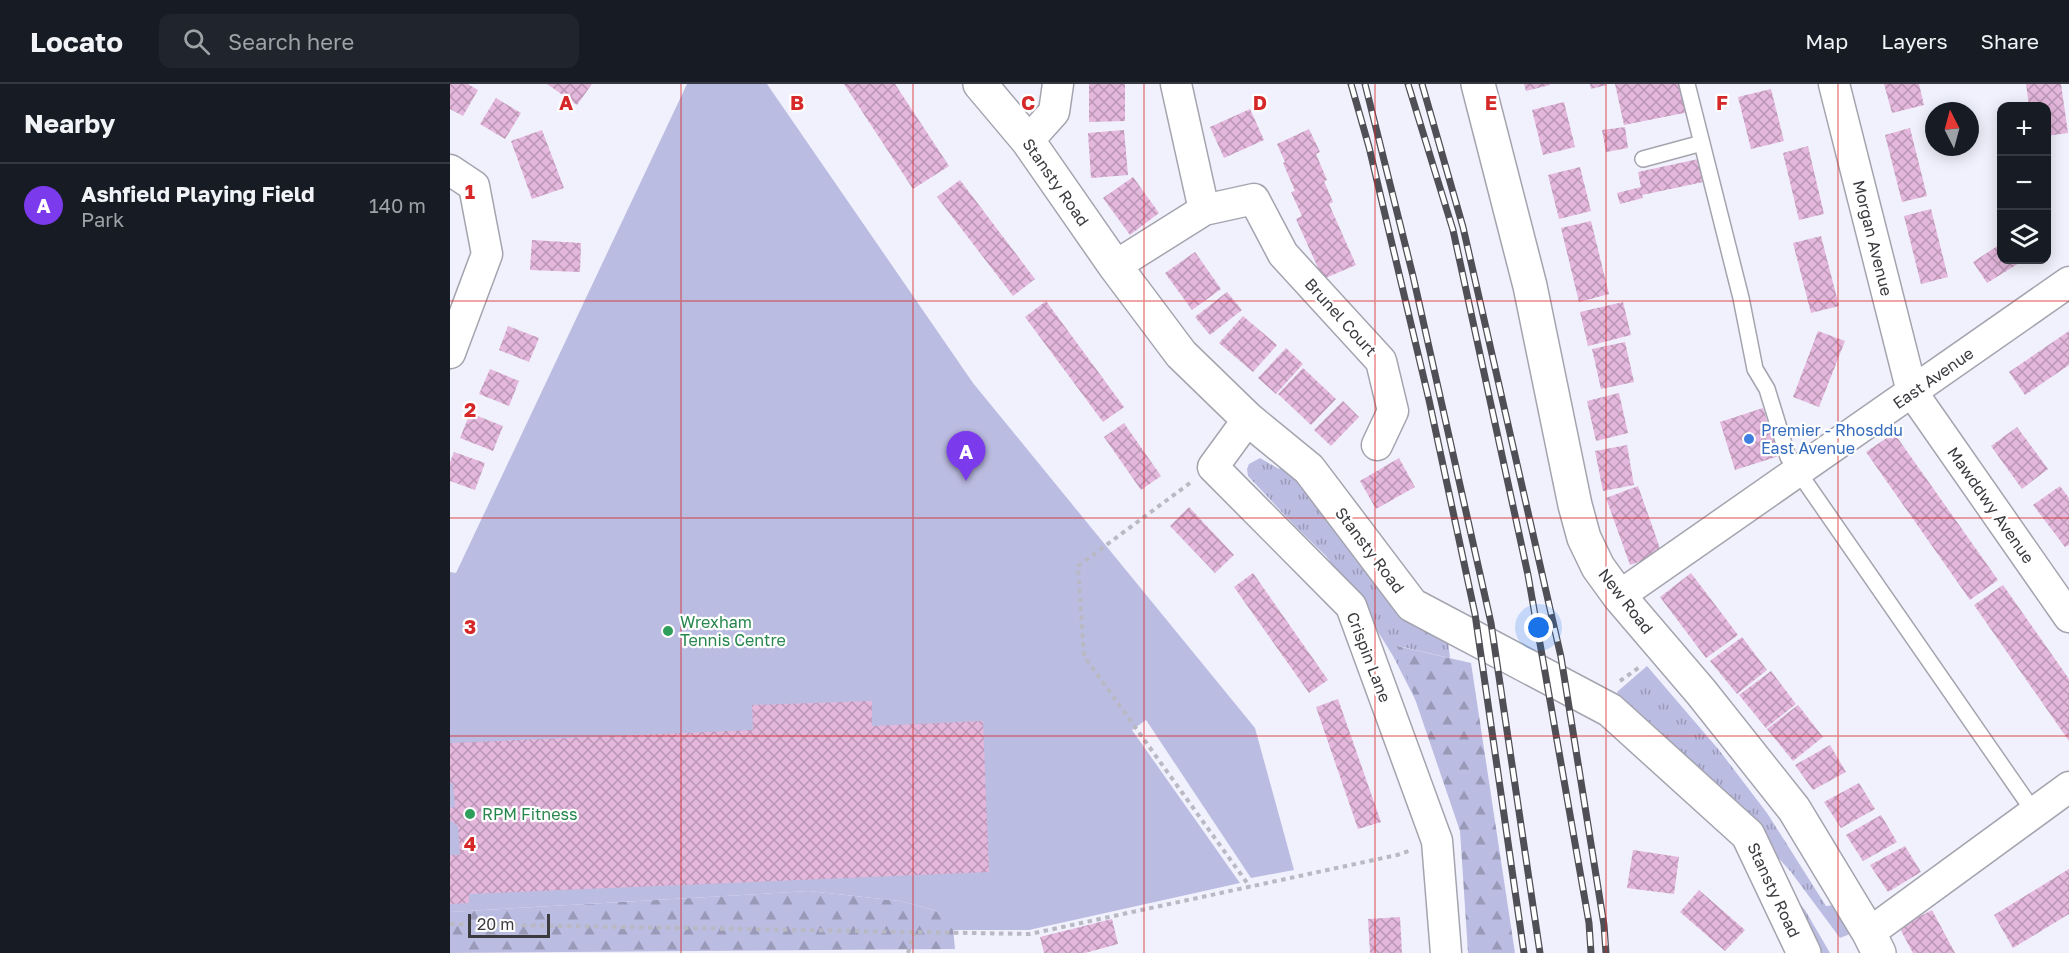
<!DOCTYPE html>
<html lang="en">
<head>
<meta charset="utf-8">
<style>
	:root { --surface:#171b24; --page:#20242c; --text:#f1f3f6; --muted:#9ea1a6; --line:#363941; --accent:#7c3aed }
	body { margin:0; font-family:"Golos Text",sans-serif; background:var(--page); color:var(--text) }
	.controls { position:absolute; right:18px; top:18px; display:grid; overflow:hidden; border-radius:12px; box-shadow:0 3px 15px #0003 }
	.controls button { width:54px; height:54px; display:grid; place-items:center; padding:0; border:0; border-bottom:2px solid var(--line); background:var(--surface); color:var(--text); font:30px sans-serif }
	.compass { position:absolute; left:1475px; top:18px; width:54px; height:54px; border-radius:50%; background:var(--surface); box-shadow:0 3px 15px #0003; rotate:354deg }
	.scale { position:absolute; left:18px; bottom:15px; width:82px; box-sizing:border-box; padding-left:6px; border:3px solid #3a3a3f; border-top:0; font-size:16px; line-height:21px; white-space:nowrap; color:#3a3a3f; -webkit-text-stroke:4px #fff; paint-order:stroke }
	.you { position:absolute; left:1089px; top:544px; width:21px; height:21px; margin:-15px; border:4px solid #fff; border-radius:50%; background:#1a73e8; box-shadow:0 0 0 9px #1a73e833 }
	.badge { display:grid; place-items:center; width:39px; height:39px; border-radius:50%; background:var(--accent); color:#fff; font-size:20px; font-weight:700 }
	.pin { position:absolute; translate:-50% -50px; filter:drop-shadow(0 2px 3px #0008) }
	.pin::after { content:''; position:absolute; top:32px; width:21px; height:18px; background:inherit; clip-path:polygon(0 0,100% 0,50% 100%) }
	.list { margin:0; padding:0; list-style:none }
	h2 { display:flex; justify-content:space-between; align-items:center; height:78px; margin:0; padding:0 24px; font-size:26px }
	h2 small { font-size:20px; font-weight:400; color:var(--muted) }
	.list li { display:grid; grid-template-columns:39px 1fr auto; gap:18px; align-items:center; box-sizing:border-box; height:84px; padding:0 24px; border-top:2px solid var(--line) }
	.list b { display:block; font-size:22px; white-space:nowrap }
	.list p { margin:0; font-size:20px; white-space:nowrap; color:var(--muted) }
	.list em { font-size:20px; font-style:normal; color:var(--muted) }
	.icon { flex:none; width:33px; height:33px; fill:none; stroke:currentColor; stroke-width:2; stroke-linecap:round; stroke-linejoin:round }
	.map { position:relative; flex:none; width:1619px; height:869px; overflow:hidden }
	header { display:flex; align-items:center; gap:36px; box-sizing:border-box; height:84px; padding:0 30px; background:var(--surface); border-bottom:2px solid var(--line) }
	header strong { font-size:28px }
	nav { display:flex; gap:33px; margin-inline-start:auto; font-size:21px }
	.search { width:420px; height:54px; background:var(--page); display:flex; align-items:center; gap:15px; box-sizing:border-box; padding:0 21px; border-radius:12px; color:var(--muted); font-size:22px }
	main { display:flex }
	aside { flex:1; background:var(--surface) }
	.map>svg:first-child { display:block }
	.grass { fill:url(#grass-tufts) }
	.forest { fill:url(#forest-firs) }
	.park { fill:#bbbce1 }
	.building { fill:url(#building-cross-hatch) }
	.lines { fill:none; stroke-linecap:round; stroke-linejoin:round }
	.lane-casing { stroke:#a4a4af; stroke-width:18 }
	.street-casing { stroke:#a4a4af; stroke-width:33 }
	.secondary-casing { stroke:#a4a4af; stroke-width:36 }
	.path { stroke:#b9b9c3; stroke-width:4; stroke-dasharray:4.5 4.5; stroke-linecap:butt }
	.lane { stroke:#fff; stroke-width:15 }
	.street { stroke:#fff; stroke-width:30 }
	.secondary { stroke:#fff; stroke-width:33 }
	.rail-casing { stroke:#4f4f55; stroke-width:7 }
	.rail { stroke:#fff; stroke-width:4.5; stroke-dasharray:14; stroke-linecap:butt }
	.grid { fill:none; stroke:#d62828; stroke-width:1.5; stroke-opacity:0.55 }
	.shop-dot { fill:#3f7fe0; stroke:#fff; stroke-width:2 }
	.leisure-dot { fill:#2e9e5b; stroke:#fff; stroke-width:2 }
	.labels { text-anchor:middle; stroke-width:4.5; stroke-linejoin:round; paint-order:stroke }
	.street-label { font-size:16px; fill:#3a3a3f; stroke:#fff }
	.shop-label { font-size:16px; fill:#366cbe; stroke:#fff; text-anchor:start }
	.leisure-label { font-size:16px; fill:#27864d; stroke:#fff; text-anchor:start }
	.grid-label { font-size:20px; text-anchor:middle; font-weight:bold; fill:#d62828; stroke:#fff; stroke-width:4.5; stroke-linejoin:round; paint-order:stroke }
</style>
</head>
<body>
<header>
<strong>Locato</strong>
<div class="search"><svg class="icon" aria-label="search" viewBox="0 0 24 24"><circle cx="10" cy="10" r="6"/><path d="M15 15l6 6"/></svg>Search here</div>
<nav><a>Map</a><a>Layers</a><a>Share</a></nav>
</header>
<main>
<aside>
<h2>Nearby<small></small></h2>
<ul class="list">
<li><span class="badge">A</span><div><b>Ashfield Playing Field</b><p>Park</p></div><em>140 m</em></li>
</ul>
</aside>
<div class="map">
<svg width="1619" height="869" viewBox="0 0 1619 869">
	<defs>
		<pattern id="grass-tufts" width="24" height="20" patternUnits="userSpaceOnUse" patternTransform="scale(1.5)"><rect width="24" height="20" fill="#bbbce1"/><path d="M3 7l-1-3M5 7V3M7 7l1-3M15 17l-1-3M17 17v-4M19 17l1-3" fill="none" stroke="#999ab8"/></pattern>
		<pattern id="forest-firs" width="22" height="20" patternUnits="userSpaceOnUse" patternTransform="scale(1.5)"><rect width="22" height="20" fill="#bbbce1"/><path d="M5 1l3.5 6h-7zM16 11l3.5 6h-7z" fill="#999ab8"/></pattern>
		<pattern id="building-cross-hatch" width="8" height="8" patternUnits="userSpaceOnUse" patternTransform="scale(1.5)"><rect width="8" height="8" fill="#e4b7dc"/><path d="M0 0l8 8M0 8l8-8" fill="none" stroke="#ba96b4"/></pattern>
	</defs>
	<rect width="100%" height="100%" fill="#f1f1fd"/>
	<path class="grass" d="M810,374L829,385L832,380L846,394L935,513L964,539L998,557L1000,574L948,562L967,619L943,572L917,530L876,472L846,443L798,392L797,385L799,380Z
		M1197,582L1269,666L1317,729L1376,822L1385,821L1400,850L1390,854L1341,788L1241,677L1202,640L1171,621L1167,608Z
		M1327,793L1355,826L1380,869H1365Z"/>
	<path class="forest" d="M947,562L1021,579L1065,869H1018L1010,747Z
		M359,807L450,817L487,827L503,843L505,865L0,869V828Z"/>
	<path class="park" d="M237,0H317L523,299L805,644L844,786L801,794L696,636L682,646L790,799L579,846H503L487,827L450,817L359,807L0,828V488L6,489Z"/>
	<path class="building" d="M0,0H18L28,6L13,32L0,25Z
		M97,0H142L127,21Z
		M394,0H445L499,82L463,105Z
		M639,0H675V37L639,38Z
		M1074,0H1100V1L1076,7Z
		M1140,0H1156L1157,1L1141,5Z
		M1165,0H1234L1239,28L1174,41Z
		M1434,0H1469L1474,21L1442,29Z
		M1576,0H1611L1618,49L1596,52V22H1579Z
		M1321,5L1334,57L1301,65L1288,13Z
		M46,14L71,29L55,55L30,40Z
		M1114,18L1125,63L1093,71L1082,26Z
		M800,25L814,56L774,74L760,43Z
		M1175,43L1178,64L1156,68L1152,46Z
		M1460,44L1477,112L1452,118L1435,51Z
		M859,45L870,68L866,70L877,96L874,97L883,118L879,120L906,181L873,195L846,135L852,132L841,108L845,107L833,79L835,78L827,60Z
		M92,46L114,104L82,115L61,57Z
		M674,46L678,91L641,94L638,49Z
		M1358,62L1374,130L1349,136L1333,69Z
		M1253,74L1258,97L1192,111L1193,114L1170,120L1167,109L1191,103L1188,88Z
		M1130,83L1141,127L1109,135L1098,91Z
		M683,93L709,129L680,151L653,114Z
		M510,96L585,195L563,212L487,113Z
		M1481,125L1498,193L1471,200L1454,132Z
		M1141,137L1159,210L1129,218L1111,144Z
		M1371,152L1389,222L1361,229L1343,159Z
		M82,156L131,159L130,188L80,186Z
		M1552,159V176H1574L1537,199L1523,178Z
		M745,168L771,205L742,226L715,189Z
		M777,208L792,226L760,251L745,233Z
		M596,217L674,323L653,338L575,233Z
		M1173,218L1181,251L1138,262L1130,228Z
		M793,232L827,261L803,288L769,259Z
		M58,242L89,254L79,278L49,266Z
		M1368,247L1395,257L1369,323L1343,313Z
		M1619,247V281L1575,311L1559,288Z
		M1175,258L1184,298L1151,305L1142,265Z
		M836,264L853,280L826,310L808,294Z
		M853,284L886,315L861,341L828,310Z
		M40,285L69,297L59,322L29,310Z
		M1169,309L1178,349L1146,357L1137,317Z
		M893,317L909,333L881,362L864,346Z
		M1313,324L1329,372L1285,386L1270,338Z
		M20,329L53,342L43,367L10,354Z
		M674,339L711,392L691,406L654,353Z
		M1567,343L1598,385L1572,405L1541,362Z
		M1444,349L1548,496L1520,516L1416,368Z
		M1177,361L1184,401L1153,407L1145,367Z
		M4,368L35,379L25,406L0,397V378Z
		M949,374L965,403L926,425L910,397Z
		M1188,402L1212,470L1180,481L1156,414Z
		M1610,402L1619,414V461L1615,463L1583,421Z
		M739,423L784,471L765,489L720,442Z
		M803,489L878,596L859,609L784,503Z
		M1241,489L1288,551L1256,574L1210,513Z
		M1553,501L1619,595V657L1524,521Z
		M1292,553L1317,586L1287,610L1260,577Z
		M1321,587L1346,620L1316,644L1289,611Z
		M888,615L931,738L908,745L866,623Z
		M422,617V642L533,637L539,788L19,810V819L0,820V771H10L8,742L0,736V724L5,723L3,699H0V659L303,646L302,621Z
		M1348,621L1373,653L1343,677L1317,645Z
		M1380,661L1396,688L1363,706L1345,681Z
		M1409,699L1425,725L1391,744L1374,718Z
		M1431,731L1447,758L1413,777L1396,751Z
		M1455,762L1471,788L1438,808L1420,781Z
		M1183,766L1229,773L1224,810L1177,804Z
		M1619,785V830L1563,864L1544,831Z
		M1249,806L1295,846L1275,867L1230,828Z
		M1482,826L1505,869H1463L1449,843Z
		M950,833L952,869H920L918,835Z
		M662,835L668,860L635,869H594L590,853Z"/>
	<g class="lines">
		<defs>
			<path id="lane" d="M1237,0L1291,214L1305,285L1317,305L1338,373L1584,728
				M1193,75L1252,59"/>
			<path id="street" d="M726,0L754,126
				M1384,0L1462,308L1619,533
				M578,57L604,28L608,0
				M0,86L24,102L37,170L0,269
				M665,182L754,126L804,115L833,170L931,277L943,327L927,361
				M798,335L763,383L901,522L987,757L996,869
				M1169,512L1619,198
				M1419,849L1619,703"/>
			<path id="secondary" d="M530,0L578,57L665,182L731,270L798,335L859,385L962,521L1160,626L1298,751L1354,869
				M1028,0L1080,202L1125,421L1134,454L1148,483L1169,512L1251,608L1344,725L1419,849L1429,869"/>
		</defs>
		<use href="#lane" class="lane-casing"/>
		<use href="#street" class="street-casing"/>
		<use href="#secondary" class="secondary-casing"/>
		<path class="path" d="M740,399L628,482L634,572L800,803
			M1170,597L1191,582
			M0,840L580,850L947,771L959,767
			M458,869L464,849"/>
		<use href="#lane" class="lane"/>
		<use href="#street" class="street"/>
		<use href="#secondary" class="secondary"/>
		<defs>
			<path id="rail" d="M901,0L919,63L979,316L1025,530L1074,869
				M915,0L963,192L1041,539L1090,869
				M958,0L1003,146L1078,491L1139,839L1141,869
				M972,0L1013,143L1111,573L1154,841L1156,869"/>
		</defs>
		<use href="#rail" class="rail-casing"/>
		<use href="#rail" class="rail"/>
	</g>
	<path class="grid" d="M231,0V869M463,0V869M694,0V869M925,0V869M1156,0V869M1388,0V869M0,217H1619M0,434H1619M0,652H1619"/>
	<circle class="shop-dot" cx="1299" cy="355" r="6"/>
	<g class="leisure-dot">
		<circle cx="218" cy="547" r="6"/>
		<circle cx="20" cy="730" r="6"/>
	</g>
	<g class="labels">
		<g class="street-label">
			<text transform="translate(606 98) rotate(55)" y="6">Stansty Road</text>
			<text transform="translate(1423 154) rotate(76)" y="6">Morgan Avenue</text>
			<text transform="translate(891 233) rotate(48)" y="6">Brunel Court</text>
			<text transform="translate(1483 294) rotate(-35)" y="6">East Avenue</text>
			<text transform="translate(1541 421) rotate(55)" y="6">Mawddwy Avenue</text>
			<text transform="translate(920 466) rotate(53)" y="6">Stansty Road</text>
			<text transform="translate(1176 517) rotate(52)" y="6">New Road</text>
			<text transform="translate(919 573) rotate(69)" y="6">Crispin Lane</text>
			<text transform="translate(1324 806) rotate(65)" y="6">Stansty Road</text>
		</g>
		<g class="shop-label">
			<text x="1311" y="352">Premier - Rhosddu<tspan x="1311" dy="18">East Avenue</tspan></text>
		</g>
		<g class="leisure-label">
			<text x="230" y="544">Wrexham<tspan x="230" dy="18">Tennis Centre</tspan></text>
			<text x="32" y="736">RPM Fitness</text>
		</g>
	</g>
	<g class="grid-label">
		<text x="116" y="26">A</text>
		<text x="347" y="26">B</text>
		<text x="578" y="26">C</text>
		<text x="810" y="26">D</text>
		<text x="1041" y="26">E</text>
		<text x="1272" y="26">F</text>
		<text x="20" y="115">1</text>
		<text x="20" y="333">2</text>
		<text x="20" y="550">3</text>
		<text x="20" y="767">4</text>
	</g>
</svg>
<div class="controls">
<button>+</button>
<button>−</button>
<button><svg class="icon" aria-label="layers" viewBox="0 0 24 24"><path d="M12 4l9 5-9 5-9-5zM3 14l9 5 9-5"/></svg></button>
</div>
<svg class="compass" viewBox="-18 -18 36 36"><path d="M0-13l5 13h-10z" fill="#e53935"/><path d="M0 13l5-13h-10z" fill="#9ea1a6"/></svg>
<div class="scale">20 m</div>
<div class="you"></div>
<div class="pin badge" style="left:516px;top:397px">A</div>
</div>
</main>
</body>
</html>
